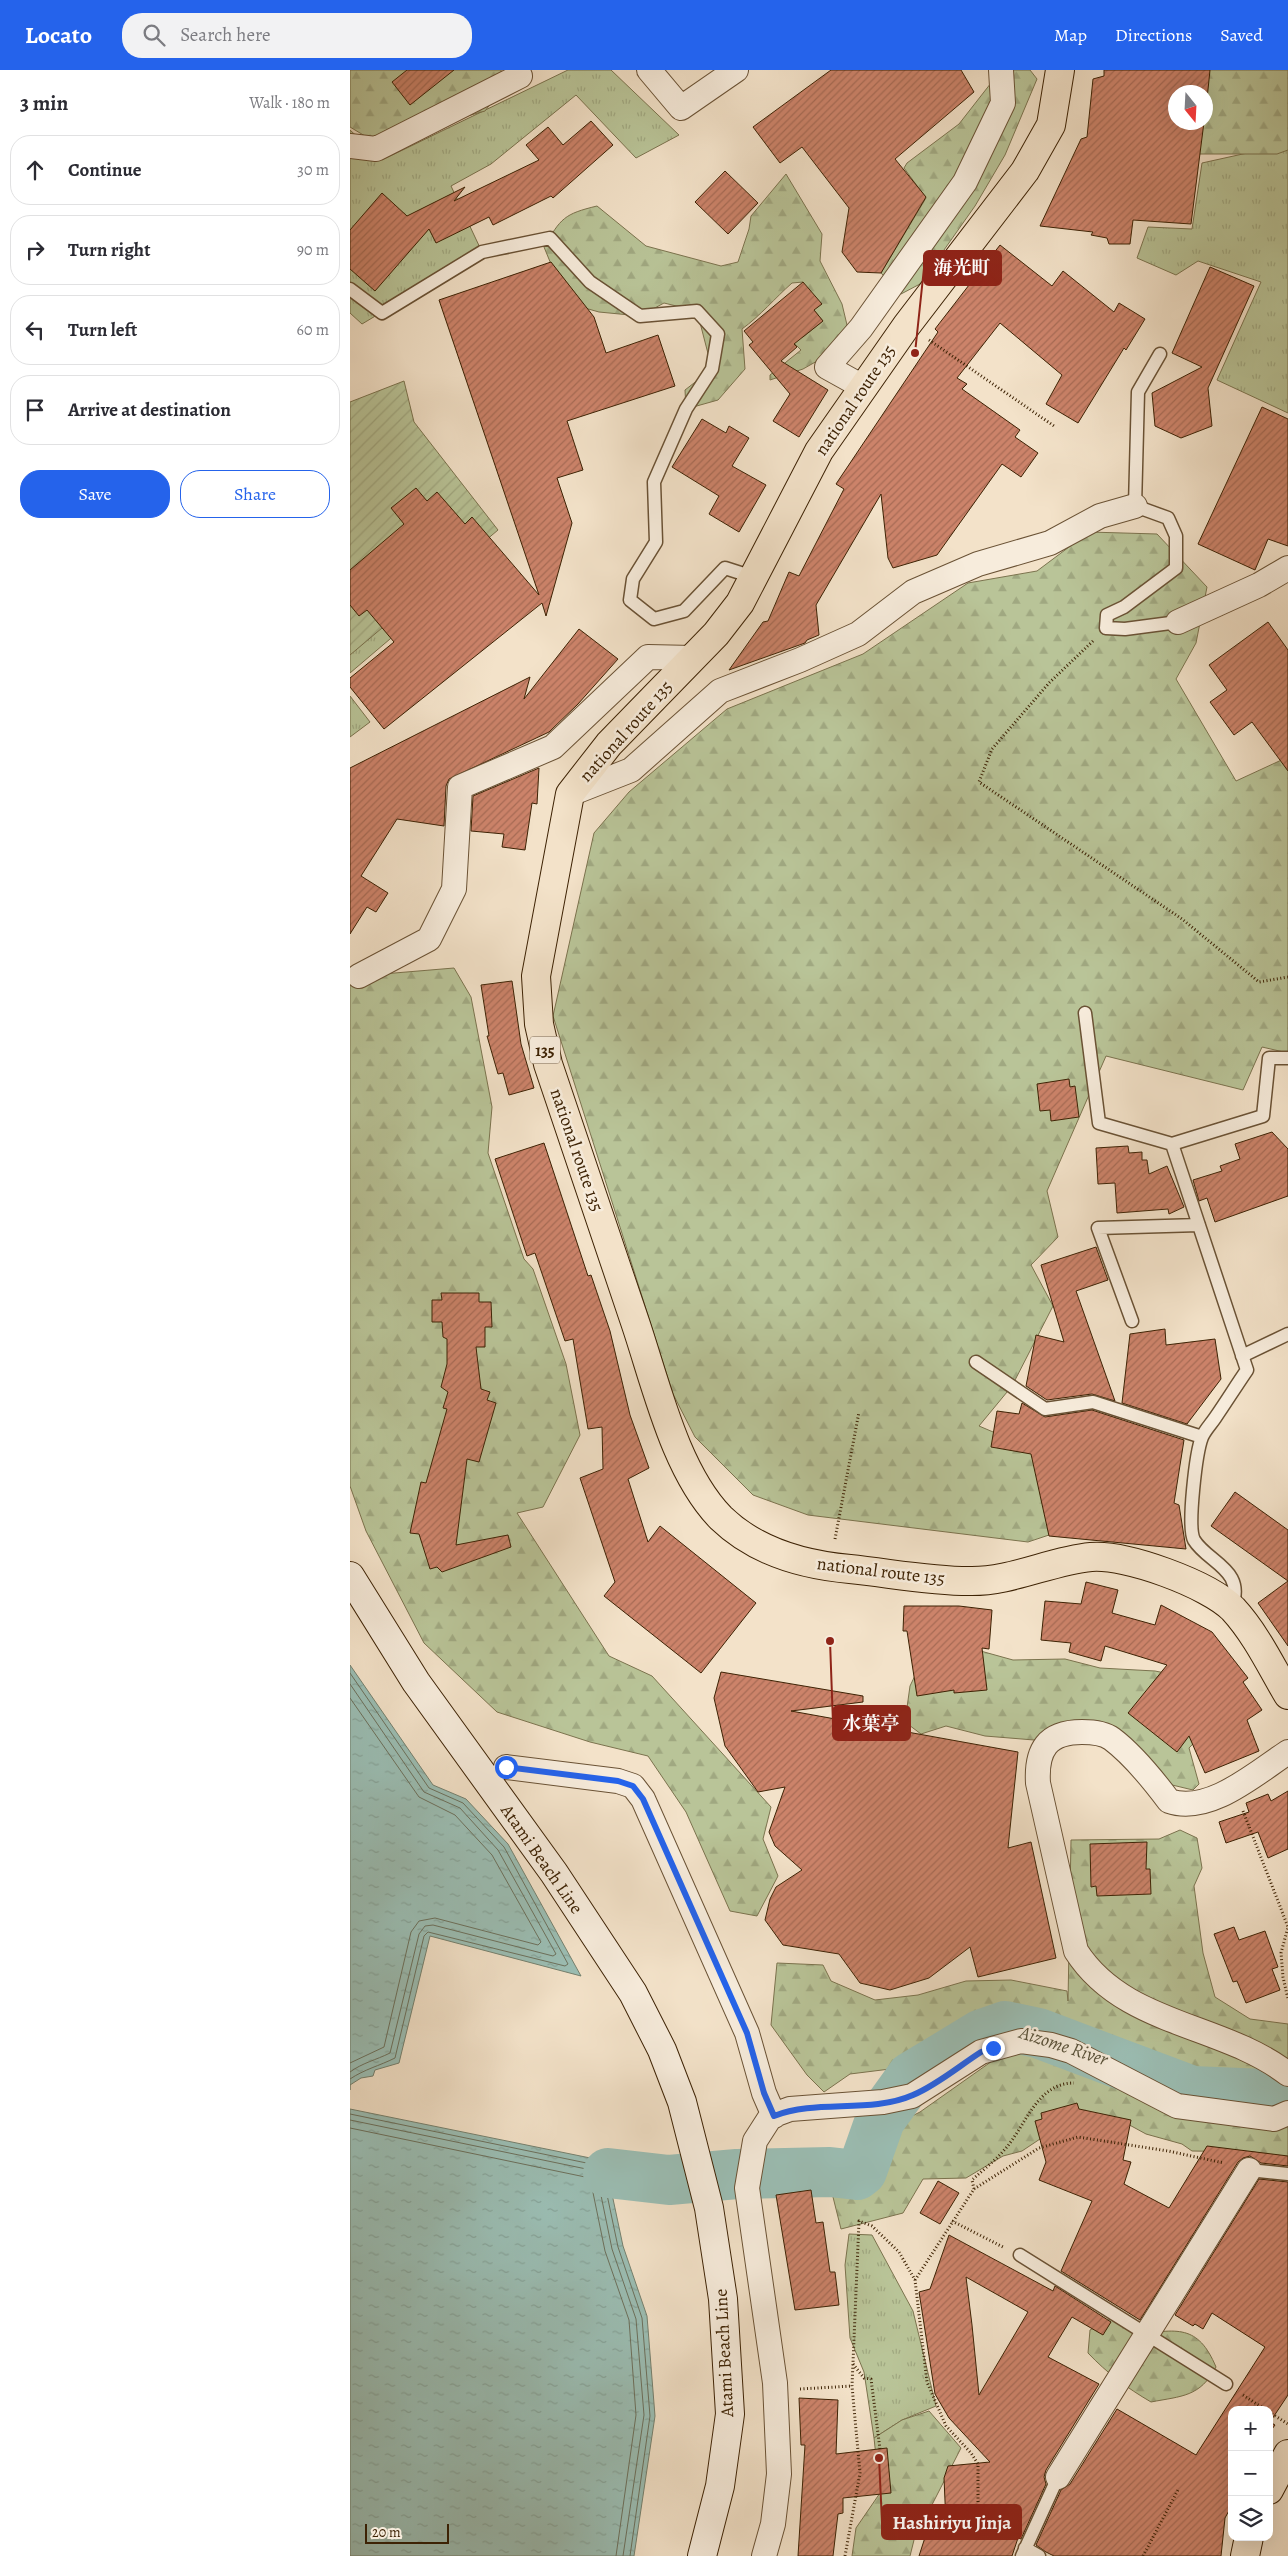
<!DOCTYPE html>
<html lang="en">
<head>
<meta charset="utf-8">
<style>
	:root { --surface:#fff; --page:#f2f2f3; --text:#2b2b33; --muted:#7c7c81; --line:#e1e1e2; --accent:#2563eb }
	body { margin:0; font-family:Alegreya,"Noto Serif JP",serif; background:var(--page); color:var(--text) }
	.controls { position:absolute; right:15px; bottom:15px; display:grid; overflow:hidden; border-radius:10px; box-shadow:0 5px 20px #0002 }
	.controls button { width:45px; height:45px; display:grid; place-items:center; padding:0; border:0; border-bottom:1px solid var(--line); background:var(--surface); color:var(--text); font:25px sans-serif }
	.compass { position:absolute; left:818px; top:15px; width:45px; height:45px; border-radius:50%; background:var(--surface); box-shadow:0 5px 20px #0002; rotate:162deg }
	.scale { position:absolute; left:15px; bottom:12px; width:84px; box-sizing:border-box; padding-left:5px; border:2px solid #3d2204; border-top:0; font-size:14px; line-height:18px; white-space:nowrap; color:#3d2204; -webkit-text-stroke:4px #f7ecdc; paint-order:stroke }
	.stop { position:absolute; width:15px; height:15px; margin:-11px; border:4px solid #2563eb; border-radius:50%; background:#fff }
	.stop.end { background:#2563eb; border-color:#fff; box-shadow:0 1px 5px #0008 }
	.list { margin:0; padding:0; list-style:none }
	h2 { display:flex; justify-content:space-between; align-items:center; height:65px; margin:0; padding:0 20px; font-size:21px }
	h2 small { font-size:16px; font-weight:400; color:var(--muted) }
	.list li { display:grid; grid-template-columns:32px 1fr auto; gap:15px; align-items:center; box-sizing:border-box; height:70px; margin:0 10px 10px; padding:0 10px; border:1px solid var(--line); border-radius:20px }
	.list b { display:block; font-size:19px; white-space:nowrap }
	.list em { font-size:16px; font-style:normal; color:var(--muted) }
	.actions { display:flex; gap:10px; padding:15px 20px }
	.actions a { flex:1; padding:11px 0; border:1px solid var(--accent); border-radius:20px; text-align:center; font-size:18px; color:var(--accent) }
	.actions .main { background:var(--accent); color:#fff }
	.icon { flex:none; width:28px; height:28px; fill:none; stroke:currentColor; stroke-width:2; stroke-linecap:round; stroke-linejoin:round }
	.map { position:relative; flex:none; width:938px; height:2486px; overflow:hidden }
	header { display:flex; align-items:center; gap:30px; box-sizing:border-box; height:70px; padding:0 25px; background:var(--accent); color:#fff }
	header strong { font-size:24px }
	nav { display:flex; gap:28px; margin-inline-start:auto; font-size:18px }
	.search { width:350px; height:45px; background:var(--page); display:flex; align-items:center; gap:12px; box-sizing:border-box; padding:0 18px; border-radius:20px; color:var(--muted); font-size:19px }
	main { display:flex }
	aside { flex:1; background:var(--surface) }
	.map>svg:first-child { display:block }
	.grass { fill:url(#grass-tufts); stroke:#7b734e }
	.forest { fill:url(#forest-firs); stroke:#7b734e }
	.garden { fill:url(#garden-furrows); stroke:#7b734e }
	.water { fill:url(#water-ripples); stroke:#75806e }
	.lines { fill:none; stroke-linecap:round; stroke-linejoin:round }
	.shore { stroke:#6c705c; stroke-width:1 }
	.river { stroke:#9bbeb4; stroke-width:50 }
	.building { fill:url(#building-hatch); stroke:#3d2204; fill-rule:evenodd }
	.lane-casing { stroke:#6a5235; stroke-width:15 }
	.street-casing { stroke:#6a5235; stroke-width:26 }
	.secondary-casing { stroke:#3d2204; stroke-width:30 }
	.highway-casing { stroke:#3d2204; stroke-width:30 }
	.path { stroke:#3d2204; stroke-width:3; stroke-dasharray:1 2.5; stroke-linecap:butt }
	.lane { stroke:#f7ecdc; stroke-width:12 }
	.street { stroke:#f7ecdc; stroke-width:24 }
	.secondary { stroke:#f7ecdc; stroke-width:28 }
	.highway { stroke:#f3e2c9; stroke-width:28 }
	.route { stroke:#2563eb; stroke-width:6 }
	.labels { text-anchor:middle; stroke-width:5; stroke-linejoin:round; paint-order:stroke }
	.shield { fill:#f7ecdc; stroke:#755f45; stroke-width:1 }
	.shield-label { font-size:16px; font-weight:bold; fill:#3d2204 }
	.street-label { font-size:18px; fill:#3d2204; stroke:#f7ecdc }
	.water-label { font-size:19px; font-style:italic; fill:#595139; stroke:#f7ecdc }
	.leader { fill:none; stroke:#8f2418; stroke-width:2 }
	.callout-dot { fill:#8f2418; stroke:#f7ecdc; stroke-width:2 }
	.callout { fill:#8f2418; stroke:#8f2418; stroke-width:2 }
	.callout-label { font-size:19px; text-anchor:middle; font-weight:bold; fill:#fff }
</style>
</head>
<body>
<header>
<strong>Locato</strong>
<div class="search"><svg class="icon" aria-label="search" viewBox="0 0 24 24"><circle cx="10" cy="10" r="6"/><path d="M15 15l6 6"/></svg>Search here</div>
<nav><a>Map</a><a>Directions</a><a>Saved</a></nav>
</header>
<main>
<aside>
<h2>3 min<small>Walk · 180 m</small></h2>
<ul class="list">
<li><svg class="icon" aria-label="ahead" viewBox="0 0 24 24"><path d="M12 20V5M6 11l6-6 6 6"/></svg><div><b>Continue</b></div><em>30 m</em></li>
<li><svg class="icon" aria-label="right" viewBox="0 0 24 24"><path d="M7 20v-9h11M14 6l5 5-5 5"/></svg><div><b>Turn right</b></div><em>90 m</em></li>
<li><svg class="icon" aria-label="left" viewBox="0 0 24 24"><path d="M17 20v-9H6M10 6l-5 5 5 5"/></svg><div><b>Turn left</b></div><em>60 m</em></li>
<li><svg class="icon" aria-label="arrive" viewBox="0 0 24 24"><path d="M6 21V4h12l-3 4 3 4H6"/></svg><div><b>Arrive at destination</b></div></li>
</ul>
<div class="actions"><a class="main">Save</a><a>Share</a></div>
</aside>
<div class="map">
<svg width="938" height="2486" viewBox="0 0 938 2486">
	<defs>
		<pattern id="grass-tufts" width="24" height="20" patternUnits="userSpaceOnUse" patternTransform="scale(1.25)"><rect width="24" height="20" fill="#b9c498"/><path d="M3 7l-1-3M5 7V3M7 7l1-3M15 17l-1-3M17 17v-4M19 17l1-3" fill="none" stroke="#a0a881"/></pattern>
		<pattern id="forest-firs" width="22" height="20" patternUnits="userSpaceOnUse" patternTransform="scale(1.25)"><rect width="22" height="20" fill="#b9c498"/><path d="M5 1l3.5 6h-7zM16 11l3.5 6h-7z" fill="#a0a881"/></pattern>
		<pattern id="garden-furrows" width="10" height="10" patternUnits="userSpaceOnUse" patternTransform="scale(1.25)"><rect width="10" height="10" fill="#b9c498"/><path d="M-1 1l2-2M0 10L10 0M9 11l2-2" fill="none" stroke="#a0a881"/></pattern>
		<pattern id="water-ripples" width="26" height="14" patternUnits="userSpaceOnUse" patternTransform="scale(1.25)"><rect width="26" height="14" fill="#9bbeb4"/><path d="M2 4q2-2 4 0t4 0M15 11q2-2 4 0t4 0" fill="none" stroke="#86a399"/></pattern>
		<pattern id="building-hatch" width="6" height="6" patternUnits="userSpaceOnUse" patternTransform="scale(1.25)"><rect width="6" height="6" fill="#cc836a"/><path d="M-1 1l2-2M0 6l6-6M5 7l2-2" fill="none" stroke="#a76b55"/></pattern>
	</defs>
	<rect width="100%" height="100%" fill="#f3e2c9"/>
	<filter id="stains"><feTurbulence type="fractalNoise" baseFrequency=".004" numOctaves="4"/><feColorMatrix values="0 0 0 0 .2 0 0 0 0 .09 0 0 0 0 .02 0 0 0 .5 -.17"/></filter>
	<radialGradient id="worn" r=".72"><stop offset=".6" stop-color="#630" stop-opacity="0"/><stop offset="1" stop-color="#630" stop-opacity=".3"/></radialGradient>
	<path class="grass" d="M218,0H261L329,65L286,88L226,25L141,94L101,116L132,182L12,254L0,243V60L32,90Z
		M938,74V343L867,310L911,212L848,191L826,205L787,188L798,157L842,159L852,93Z
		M112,491L120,501L0,603V543Z
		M0,626L20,652L0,667Z
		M499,2164L522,2165L563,2241L586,2336L552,2350L524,2368L514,2302L500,2268L495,2195Z"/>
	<path class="forest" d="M0,0H151L154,14L152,19L135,41L25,72L0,57Z
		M657,0H680L687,9L655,85L625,136L570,214L551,224L531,203L576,128L554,98L557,93L609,54L641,13Z
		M848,0H938V80L927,84H839L842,53L856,52V22H846Z
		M436,104L472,164L470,191L492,234L497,255L483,282L453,299L420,310V305L451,280L440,269L453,267L473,251L464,240L453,212L442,213C425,228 410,246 392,259L395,299L368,330L336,339L335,320L362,299L347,241L314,233L290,246L249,242L217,233L194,177C211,148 214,144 247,136L296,176L371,196L388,192L399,159L401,146Z
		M739,462L807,464L857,517L846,573L826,609L886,711L938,687V983L912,977L893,1020L756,986L697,1121L708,1167L681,1195L703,1236L662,1316L629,1356L709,1390L705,1463L678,1472L458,1445L403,1425L345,1367L323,1324L203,946L244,763L279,722L377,639L513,584L618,513L687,501Z
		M104,898L121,927L142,1037L138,1083L174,1189L183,1199L216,1294L230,1365L193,1437L167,1443L259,1586L302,1606L421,1737L413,1769L428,1806L407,1846L380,1841L336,1742L298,1686L240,1672L147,1642L74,1573L16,1461L0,1416V910L9,906Z
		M627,1580L663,1590L715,1589L750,1598L805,1601L845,1609L861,1655L839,1678L849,1714L843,1720L818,1714L767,1661L710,1658L684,1670L635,1666L596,1656L571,1664L555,1652L560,1616L573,1589Z
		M830,1760L847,1768L852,1798L844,1816L853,1883L865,1927L900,1949L938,1954V2089L904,2082L842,2081L832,2074L796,2064L774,2052L693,2067L672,2081L653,2086L616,2108L573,2109L553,2143L491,2159L481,2119L486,2104L503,2076L570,2042L703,1948L693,1954L596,1992L500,2004L474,2022L457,2005L421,1955L427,1893L473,1895L481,1911L525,1930L568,1925L616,1911L661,1910L717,1921L718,1931L721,1770L809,1769Z
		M762,2248L785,2265C827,2259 848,2254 866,2297C850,2327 832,2326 801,2332C777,2318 757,2303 738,2283L740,2260Z
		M579,2341L611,2378L564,2470L560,2486H502L506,2458L530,2423L524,2368L552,2350Z"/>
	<path class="garden" d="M54,311L64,352L148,460L0,585V332Z"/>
	<path class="water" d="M0,1595L83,1715L116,1729L158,1774L231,1906L80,1866L49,1993L25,2000L23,2006L11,2008L0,2015V2020Z
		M0,2039L255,2091L273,2176L297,2246L305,2346L284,2486H0Z"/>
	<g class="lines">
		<path class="shore" d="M0,1603L79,1718L113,1733L154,1777L218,1894L215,1896L78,1862L74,1866L45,1988C29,1996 15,1999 0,2009
			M0,1614L74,1722L110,1738L148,1780L206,1884L203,1886L83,1855L75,1856L69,1864L40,1983C26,1990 12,1993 0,2002
			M0,1628L69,1727L105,1745L142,1785L191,1872L188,1875L85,1848L69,1851L61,1862L34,1977L0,1993
			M0,2044L251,2096L268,2177L292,2248L300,2346L280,2486
			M0,2050L246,2101L262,2179L286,2249L294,2345L273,2486
			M0,2058L240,2108L255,2181L279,2250L286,2345L266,2486"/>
		<path class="river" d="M258,2103L319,2110L387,2104L480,2102L507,2105L512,2101L530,2050L561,2007L632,1964L655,1956L688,1963L842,2021L938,2025"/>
	</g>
	<path class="building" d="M57,0H104L60,35L42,12Z
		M481,0H611L624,22L545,89L576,127L531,203L507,202L492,182L499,138L452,77L430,93L403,57Z
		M754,0H860L856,39V22H826V52H854L841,154L783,150L780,174H759L757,168L741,165L743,162L690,156L731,69L737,67L743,9L754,6Z
		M241,51L263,75L203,128L201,126L143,155L139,147L86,173L79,159L25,221L0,199V160L32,123L57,146L115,117L104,131L189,90L176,75L198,57L213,75Z
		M375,101L408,133L378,164L345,132Z
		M650,175L702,216L713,201L764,242L769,233L795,249L776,280L774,278L728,353L696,334L712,305L650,253L607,308L617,314L612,319L670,360L665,367L688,383L671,407L652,394L587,485L543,498L538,488L531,424L466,535L469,565L457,570L455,573L379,600L413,552L418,551L439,502L449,506L494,419L486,414L588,262L585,259Z
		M201,192L244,247L256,283L308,265L325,316L217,351L233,400L207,408L222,453L196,546L192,533L34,659L0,617V608L44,572L17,540L9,546L0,535V500L54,454L41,438L66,418L77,431L87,422L115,454L122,447L189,525L89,230Z
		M860,197L904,216L858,318L862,356L831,368L805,356L802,323L852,297L822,283Z
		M453,212L472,234L464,240L473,251L444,274L447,277L431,291L478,320L449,367L423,351L440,324L399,275L403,272L394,261Z
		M912,337L938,349V476L918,469L905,500L848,474Z
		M352,349L376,363L379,356L399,368L382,396L416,415L389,462L359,444L369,426L322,397Z
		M918,552L938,580V701L902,652L884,665L860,632L877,620L859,595Z
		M229,559L268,589L228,634L199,662L99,709L96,716L94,756L47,749L11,806L38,823L26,842L17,837L0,864V698L180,607L174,629Z
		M189,698L187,734L182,733L175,780L152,777L154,764L121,761L123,726Z
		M162,911L171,974L184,1018L159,1025L153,1003L148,1004L137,966H139L131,915Z
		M719,1009L720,1017L725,1016L729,1047L701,1051L700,1040L690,1041L687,1014Z
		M922,1062L938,1079V1126L865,1152L857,1128L849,1131L843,1110L872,1101L870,1096L890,1089L885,1074Z
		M194,1073L238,1206L241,1205L260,1261L280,1345L299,1398L278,1409L298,1472L310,1456L406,1533L351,1603L254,1526L265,1512L230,1408L253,1399L252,1357L238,1359L223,1269L215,1271L185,1183L177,1186L145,1089Z
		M778,1076L779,1083L792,1082V1090H797L799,1104L817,1096L834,1137L819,1144L818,1139L767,1143L765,1113L748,1114L746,1078Z
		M746,1177L758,1210L726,1221L765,1331L742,1324L697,1330L676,1316L686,1265L714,1272L691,1195Z
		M91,1223H129V1232H141L142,1257H135V1277H126L131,1319L140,1322L137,1330L146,1333L129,1392L117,1389L106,1475L158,1465L161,1477L92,1502L87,1497L80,1499L69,1464L60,1463L71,1412L76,1413L97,1339L93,1338L98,1322L91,1317L97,1294V1269L93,1267L92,1252H82V1230H92Z
		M815,1259L816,1275L865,1269L871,1309L837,1354L772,1333L780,1264Z
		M672,1333L695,1347L742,1340L834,1370L824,1433L829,1435L836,1479L699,1466L681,1384L641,1377L647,1341L669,1344Z
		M885,1422L938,1460V1511L861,1456Z
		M938,1511V1576L908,1533Z
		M736,1512L768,1520L762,1543L805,1555L811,1535L862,1562L898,1608L893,1612L912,1640L897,1650L909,1681L855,1703L839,1666L827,1682L778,1643L817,1595L755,1576L751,1591L719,1582L721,1573L691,1570L695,1531L731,1534Z
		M554,1536H609L642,1540L639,1579L632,1578L637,1620L604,1623V1620L567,1626L557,1561H553Z
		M371,1602L513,1626V1632L441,1641L668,1682L658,1778L681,1772L706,1888L628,1907L620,1877L579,1908L540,1920L510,1913L489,1884L433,1875L415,1850L420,1829L426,1817L452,1800L425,1776L419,1762L435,1717L408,1722L375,1676L364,1628Z
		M938,1721V1779L918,1788L908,1762L876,1773L869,1752L899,1742L896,1733L918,1724L921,1731Z
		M797,1772L796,1799H800L801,1824L747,1826L746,1816L741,1817L740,1774Z
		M884,1857L889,1870L915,1861L928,1897L922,1899L930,1920L896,1933L887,1911L883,1912L864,1864Z
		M727,2033L729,2039L781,2050L773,2090L781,2092L774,2114L819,2138L857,2076L938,2086V2096L911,2093L900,2086L893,2088L888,2092L790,2250L711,2201L742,2131L689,2110L696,2092L685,2051L692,2049L691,2043Z
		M909,2109L938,2112V2325L920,2352L925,2355L919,2363V2340H882V2435L875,2448L871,2486H704L696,2482L686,2475L711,2420L720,2414L767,2339L846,2385L915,2277L862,2243L853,2259L845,2254L843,2256L825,2245Z
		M588,2111L609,2123L590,2154L570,2143Z
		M461,2120L466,2153L473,2152L480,2202H485L489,2235L445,2240L426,2125Z
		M599,2165L703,2221L705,2216L761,2252L753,2265L722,2247L698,2287L749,2314L696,2400L694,2407L696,2414L671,2469L668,2468L662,2486H569L581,2449L596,2454L594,2408L598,2396L640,2392L599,2348L585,2324L569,2222L580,2219ZM616,2207L678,2242L629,2325L622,2255Z
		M449,2328L488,2330L486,2384L537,2378L541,2423L493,2428V2443L488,2444L483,2486H448L455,2375H451Z"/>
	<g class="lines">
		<defs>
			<path id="lane" d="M0,219L32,243L132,182L200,168L240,212L290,246L347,241L368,264L362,299L336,339L304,412L306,472L283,509L280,530L304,549L334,541L375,498L403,507
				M810,284L788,322L785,436L818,448L826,466V498L774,537L757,545L756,558L775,559L828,552
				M735,943L749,1053L822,1074L897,1300C886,1316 876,1332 865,1348C861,1354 855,1360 852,1367C846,1382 837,1457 844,1470C858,1493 897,1500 881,1538
				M822,1074L913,1046L919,988H938
				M782,1251L748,1158L849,1155
				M892,1286L938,1264
				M626,1292L695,1339L743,1332L852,1367
				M899,2100L938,2104
				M670,2185L876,2314
				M675,2478L689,2486
				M672,2486L708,2407"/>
			<path id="street" d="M299,0L331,38L386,0
				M0,76L26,79L170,6
				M513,317L477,297L511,258L615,112L653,33L651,0
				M828,552L909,515L938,498
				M220,724L281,700L370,621L450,590L508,564L563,522L628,494L700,473L750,446L785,436
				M9,906L79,869L104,819L110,717L203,677L298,587L343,588
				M938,1682C906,1703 859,1745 819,1731C804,1711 782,1684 762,1669C754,1663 742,1662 732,1662C697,1662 686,1680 688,1713L726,1881C774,1956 872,1953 938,2004
				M156,1697L268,1711L283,1716L293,1729L397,1963L414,2023L424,2046
				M708,2407L899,2100
				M414,2486L423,2454L429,2404L425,2313L397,2118L405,2071L421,2046L440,2039L533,2032L562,2026L631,1982L671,1971L701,1975L721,1981L827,2036L924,2049L938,2043"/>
			<path id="secondary" d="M0,1506L66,1612L204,1803L283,1923L312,1980L332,2032L359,2138L373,2229L380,2344L370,2416L352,2486"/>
			<path id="highway" d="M710,0L701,55L675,101L557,255L469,381L390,533L366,564L259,674L220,724L186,906L189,954L198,994C227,1080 256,1166 285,1252C306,1314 325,1401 371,1448C405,1481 454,1495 500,1499C539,1503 580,1511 619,1511C661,1512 700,1491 741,1487C776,1484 858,1514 883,1539C906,1564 921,1596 938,1625
				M919,2420L938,2384
				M895,2486L899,2467"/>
		</defs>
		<use href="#lane" class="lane-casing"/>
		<use href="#street" class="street-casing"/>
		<use href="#secondary" class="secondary-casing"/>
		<use href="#highway" class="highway-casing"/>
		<path class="path" d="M579,270L704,356
			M743,571L699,613L642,679L629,712L832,849L909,912L938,907
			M485,1469L509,1342
			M893,1741L938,1857L931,1883L933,1907L938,1929
			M624,2119L622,2110C633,2100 646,2090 656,2078C676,2055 687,2013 724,2013
			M602,2151L653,2177
			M565,2210L624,2119L689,2078L728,2067L818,2081L874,2093
			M503,2294L514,2308L521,2309L530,2379
			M450,2319L502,2316
			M893,2325L916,2340
			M919,2342L938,2354
			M495,2486L510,2403L502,2316L509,2151L522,2156L549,2182L565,2210L577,2312L596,2356L621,2383L628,2394V2446L658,2467
			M793,2486L829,2418"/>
		<use href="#lane" class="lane"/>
		<use href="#street" class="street"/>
		<use href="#secondary" class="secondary"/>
		<use href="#highway" class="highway"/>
	</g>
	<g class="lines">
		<path class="route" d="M156,1697L268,1711L283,1716L293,1729L397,1963L414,2023L424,2046C467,2029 520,2044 563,2025C587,2015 609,1996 631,1982L643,1978"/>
	</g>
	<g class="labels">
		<rect class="shield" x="180" y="966.5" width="30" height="27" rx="4"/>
		<g class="shield-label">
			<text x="195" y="986">135</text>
		</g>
		<g class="street-label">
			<text transform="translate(505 330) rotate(-56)" y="6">national route 135</text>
			<text transform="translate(276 661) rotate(-48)" y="6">national route 135</text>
			<text transform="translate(227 1080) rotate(71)" y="6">national route 135</text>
			<text transform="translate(531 1501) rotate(7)" y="6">national route 135</text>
			<text transform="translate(192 1789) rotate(55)" y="6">Atami Beach Line</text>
			<text transform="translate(374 2283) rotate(-93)" y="6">Atami Beach Line</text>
		</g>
		<g class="water-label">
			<text transform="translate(714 1975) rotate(18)" y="7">Aizome River</text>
		</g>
	</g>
	<path class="leader" d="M565 283L574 198M480 1571L483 1653M529 2388L532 2452"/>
	<g class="callout-dot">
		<circle cx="565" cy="283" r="5"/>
		<circle cx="480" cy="1571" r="5"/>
		<circle cx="529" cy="2388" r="5"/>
	</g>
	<g class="callout">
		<rect x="574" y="181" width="77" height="34" rx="5"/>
		<rect x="483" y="1636" width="77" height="34" rx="5"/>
		<rect x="532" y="2435" width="139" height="34" rx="5"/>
	</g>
	<g class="callout-label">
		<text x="612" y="204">海光町</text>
		<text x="521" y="1660">水葉亭</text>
		<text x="602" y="2459">Hashiriyu Jinja</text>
	</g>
	<rect width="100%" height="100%" filter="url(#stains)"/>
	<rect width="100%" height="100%" fill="url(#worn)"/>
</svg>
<div class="controls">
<button>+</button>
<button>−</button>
<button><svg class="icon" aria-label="layers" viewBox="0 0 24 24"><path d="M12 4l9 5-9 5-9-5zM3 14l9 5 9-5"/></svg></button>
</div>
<svg class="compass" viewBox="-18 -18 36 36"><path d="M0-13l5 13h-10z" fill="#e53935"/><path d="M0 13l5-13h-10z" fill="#7c7c81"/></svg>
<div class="scale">20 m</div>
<div class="stop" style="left:156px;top:1697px"></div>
<div class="stop end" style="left:643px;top:1978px"></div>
</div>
</main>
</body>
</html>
